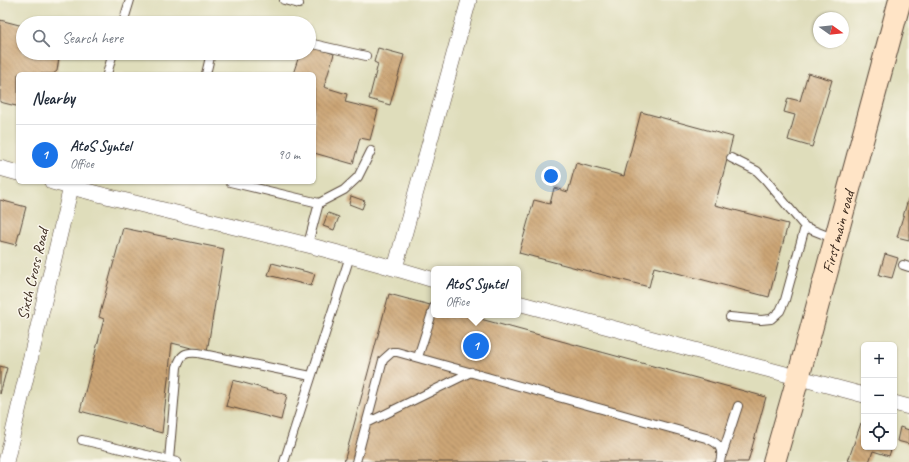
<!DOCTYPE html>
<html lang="en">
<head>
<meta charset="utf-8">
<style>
	:root { --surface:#fff; --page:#f6f6f7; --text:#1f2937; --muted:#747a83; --line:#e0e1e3; --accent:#1a73e8 }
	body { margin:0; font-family:Caveat,sans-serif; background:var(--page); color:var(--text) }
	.controls { position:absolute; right:12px; bottom:12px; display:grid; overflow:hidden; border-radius:6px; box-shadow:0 1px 3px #0004 }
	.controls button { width:36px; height:36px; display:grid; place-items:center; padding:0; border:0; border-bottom:1px solid var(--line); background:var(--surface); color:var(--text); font:20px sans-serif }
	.compass { position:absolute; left:813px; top:12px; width:36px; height:36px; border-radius:50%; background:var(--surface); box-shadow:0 1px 3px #0004; rotate:105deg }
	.you { position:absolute; left:551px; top:176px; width:14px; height:14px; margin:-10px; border:3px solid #fff; border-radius:50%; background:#1a73e8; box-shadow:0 0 0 6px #1a73e833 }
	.badge { display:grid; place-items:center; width:26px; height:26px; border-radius:50%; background:var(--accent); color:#fff; font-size:13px; font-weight:700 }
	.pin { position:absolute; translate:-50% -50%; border:2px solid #fff; box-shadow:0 1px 4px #0006 }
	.popup { position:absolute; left:431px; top:266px; width:90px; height:52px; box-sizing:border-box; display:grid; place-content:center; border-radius:6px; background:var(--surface); filter:drop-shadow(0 1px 3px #0005); font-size:13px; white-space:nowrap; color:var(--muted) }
	.popup b { font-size:15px; color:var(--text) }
	.popup::after { content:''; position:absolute; left:50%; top:100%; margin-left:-8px; border:8px solid transparent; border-top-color:var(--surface) }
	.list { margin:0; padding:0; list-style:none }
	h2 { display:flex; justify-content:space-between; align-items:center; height:52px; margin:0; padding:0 16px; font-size:17px }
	h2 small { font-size:13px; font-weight:400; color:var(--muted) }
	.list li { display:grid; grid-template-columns:26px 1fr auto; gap:12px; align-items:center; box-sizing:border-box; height:60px; padding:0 16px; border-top:1px solid var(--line) }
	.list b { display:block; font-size:15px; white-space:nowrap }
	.list p { margin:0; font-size:13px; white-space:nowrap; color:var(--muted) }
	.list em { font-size:13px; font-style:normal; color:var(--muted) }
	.icon { flex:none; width:22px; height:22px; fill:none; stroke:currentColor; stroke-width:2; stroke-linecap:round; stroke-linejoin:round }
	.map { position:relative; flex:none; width:909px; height:462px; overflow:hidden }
	.search { position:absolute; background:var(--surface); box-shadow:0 1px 3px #0004; left:16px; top:16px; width:300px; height:44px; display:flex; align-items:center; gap:10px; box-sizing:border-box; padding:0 14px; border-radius:22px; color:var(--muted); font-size:15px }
	.panel { position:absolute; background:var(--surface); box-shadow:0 1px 3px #0004; left:16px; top:72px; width:300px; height:112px; border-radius:6px }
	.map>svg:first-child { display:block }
	.built { fill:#dfddbb; fill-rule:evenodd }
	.building { fill:url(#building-back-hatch) }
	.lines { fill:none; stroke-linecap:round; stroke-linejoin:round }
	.lane-casing { stroke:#574739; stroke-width:10 }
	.street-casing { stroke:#574739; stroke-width:16 }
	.secondary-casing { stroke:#574739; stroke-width:24 }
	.lane { stroke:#fff; stroke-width:8 }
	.street { stroke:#fff; stroke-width:15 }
	.secondary { stroke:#ffe4c6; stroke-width:22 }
	.labels { text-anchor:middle; stroke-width:3; stroke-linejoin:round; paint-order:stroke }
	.street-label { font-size:16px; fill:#3b2a1e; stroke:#fbf7ec }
</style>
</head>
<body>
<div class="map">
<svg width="909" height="462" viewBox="0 0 909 462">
	<defs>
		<pattern id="building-back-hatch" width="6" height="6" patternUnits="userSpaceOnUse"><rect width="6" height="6" fill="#cca676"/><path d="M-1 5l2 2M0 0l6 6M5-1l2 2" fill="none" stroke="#a78760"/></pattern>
	</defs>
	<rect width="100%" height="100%" fill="#fbf7ec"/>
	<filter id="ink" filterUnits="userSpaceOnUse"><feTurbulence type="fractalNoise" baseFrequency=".025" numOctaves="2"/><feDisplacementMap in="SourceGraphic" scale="8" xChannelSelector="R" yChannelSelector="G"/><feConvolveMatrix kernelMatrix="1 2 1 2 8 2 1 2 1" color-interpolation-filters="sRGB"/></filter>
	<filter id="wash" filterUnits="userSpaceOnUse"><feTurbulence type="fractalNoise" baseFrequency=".012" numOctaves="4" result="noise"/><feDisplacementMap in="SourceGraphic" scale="16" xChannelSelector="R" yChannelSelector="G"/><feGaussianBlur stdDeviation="0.9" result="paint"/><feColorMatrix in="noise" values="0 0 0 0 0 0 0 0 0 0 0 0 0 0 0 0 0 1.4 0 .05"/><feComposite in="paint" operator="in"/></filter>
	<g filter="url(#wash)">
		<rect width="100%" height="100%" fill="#f3ead2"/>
		<path class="built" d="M0,0H909V462H0ZM819,18H843V42H819ZM23,23H309V53H23ZM18,74H314V182H18ZM434,269H518V315H434ZM864,345H894V447H864Z"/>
		<g id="blocks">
			<path class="building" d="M0,20L23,26V53H55L59,58L57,71L53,74H18V105L16,106L0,102Z
				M309,45L334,54L324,87L347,94L345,102L378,110L370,140L360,138L353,164L314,153V74H293L300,53H309Z
				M378,48L404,55L390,105L369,99L378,64L374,62Z
				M808,73L832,80L812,147L788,140L795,115L784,112L788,98L800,101Z
				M641,112L733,137L715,205L788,224L769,297L654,267L649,287L519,253L534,200L550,204L554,188L568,192L576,163L624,176Z
				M351,196L365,201L362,209L349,204Z
				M909,196V240L897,237Z
				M0,200L26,207L16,245L0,241Z
				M328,213L339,217L334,230L323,226Z
				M123,228L224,249L207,352L172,343L162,433L80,411L104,319L99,317Z
				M885,254L898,258L892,278L879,275Z
				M272,263L315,274L311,286L268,275Z
				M389,294L434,306V315H466L766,397L748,462H344Z
				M0,366L7,368L0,394Z
				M233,380L287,395L281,420L226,406Z
				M861,423L864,424V447H892L889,456L873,451L869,462L848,461Z
				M900,427L909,430V444L897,441Z"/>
		</g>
	</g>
	<g filter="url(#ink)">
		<use href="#blocks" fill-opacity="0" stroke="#574739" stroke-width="1"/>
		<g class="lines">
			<defs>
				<path id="lane" d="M284,0L299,4
					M123,23L130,0
					M309,43L366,56
					M107,74L113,53
					M206,74L211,53
					M731,158L757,171L765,179L805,227L835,239
					M230,182L319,203L308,244
					M319,203L344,190L358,177L371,151
					M903,265L909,267
					M730,317L761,320L771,319L780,311L785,300L805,227
					M418,357L434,307
					M367,423L471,372
					M82,440L177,462
					M722,455L738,406
					M169,460L177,367C181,354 185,352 198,353L311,376
					M284,462L350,256
					M356,462L383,360L392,352H397L706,438C718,443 724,447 720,462"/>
				<path id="street" d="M0,168L18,173
					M52,182C179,216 308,241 434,280
					M395,268L469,0
					M518,303L864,395
					M894,403L909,407
					M6,462L71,187"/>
				<g id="secondary">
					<path id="s1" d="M774,462L798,378L900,0"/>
				</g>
			</defs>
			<use href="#lane" class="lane-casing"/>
			<use href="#street" class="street-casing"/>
			<use href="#secondary" class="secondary-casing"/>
			<use href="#lane" class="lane"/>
			<use href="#street" class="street"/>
			<use href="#secondary" class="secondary"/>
		</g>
	</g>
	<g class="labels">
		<g class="street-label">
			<text dy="6" stroke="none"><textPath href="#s1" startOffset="239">First main road</textPath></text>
			<text transform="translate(32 274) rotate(-77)" y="6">Sixth Cross Road</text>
		</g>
	</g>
</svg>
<div class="controls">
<button>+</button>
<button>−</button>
<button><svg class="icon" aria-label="locate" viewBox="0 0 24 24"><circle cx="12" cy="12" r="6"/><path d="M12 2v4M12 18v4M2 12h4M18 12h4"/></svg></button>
</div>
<svg class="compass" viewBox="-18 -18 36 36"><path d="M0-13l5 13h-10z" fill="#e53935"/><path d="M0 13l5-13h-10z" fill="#747a83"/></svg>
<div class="you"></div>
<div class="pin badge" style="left:476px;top:346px">1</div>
<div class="popup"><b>AtoS Syntel</b>Office</div>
<div class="search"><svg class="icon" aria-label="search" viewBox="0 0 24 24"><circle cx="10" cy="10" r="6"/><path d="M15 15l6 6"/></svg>Search here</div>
<section class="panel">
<h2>Nearby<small></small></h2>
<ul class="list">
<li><span class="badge">1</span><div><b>AtoS Syntel</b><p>Office</p></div><em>90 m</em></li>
</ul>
</section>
</div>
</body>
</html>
